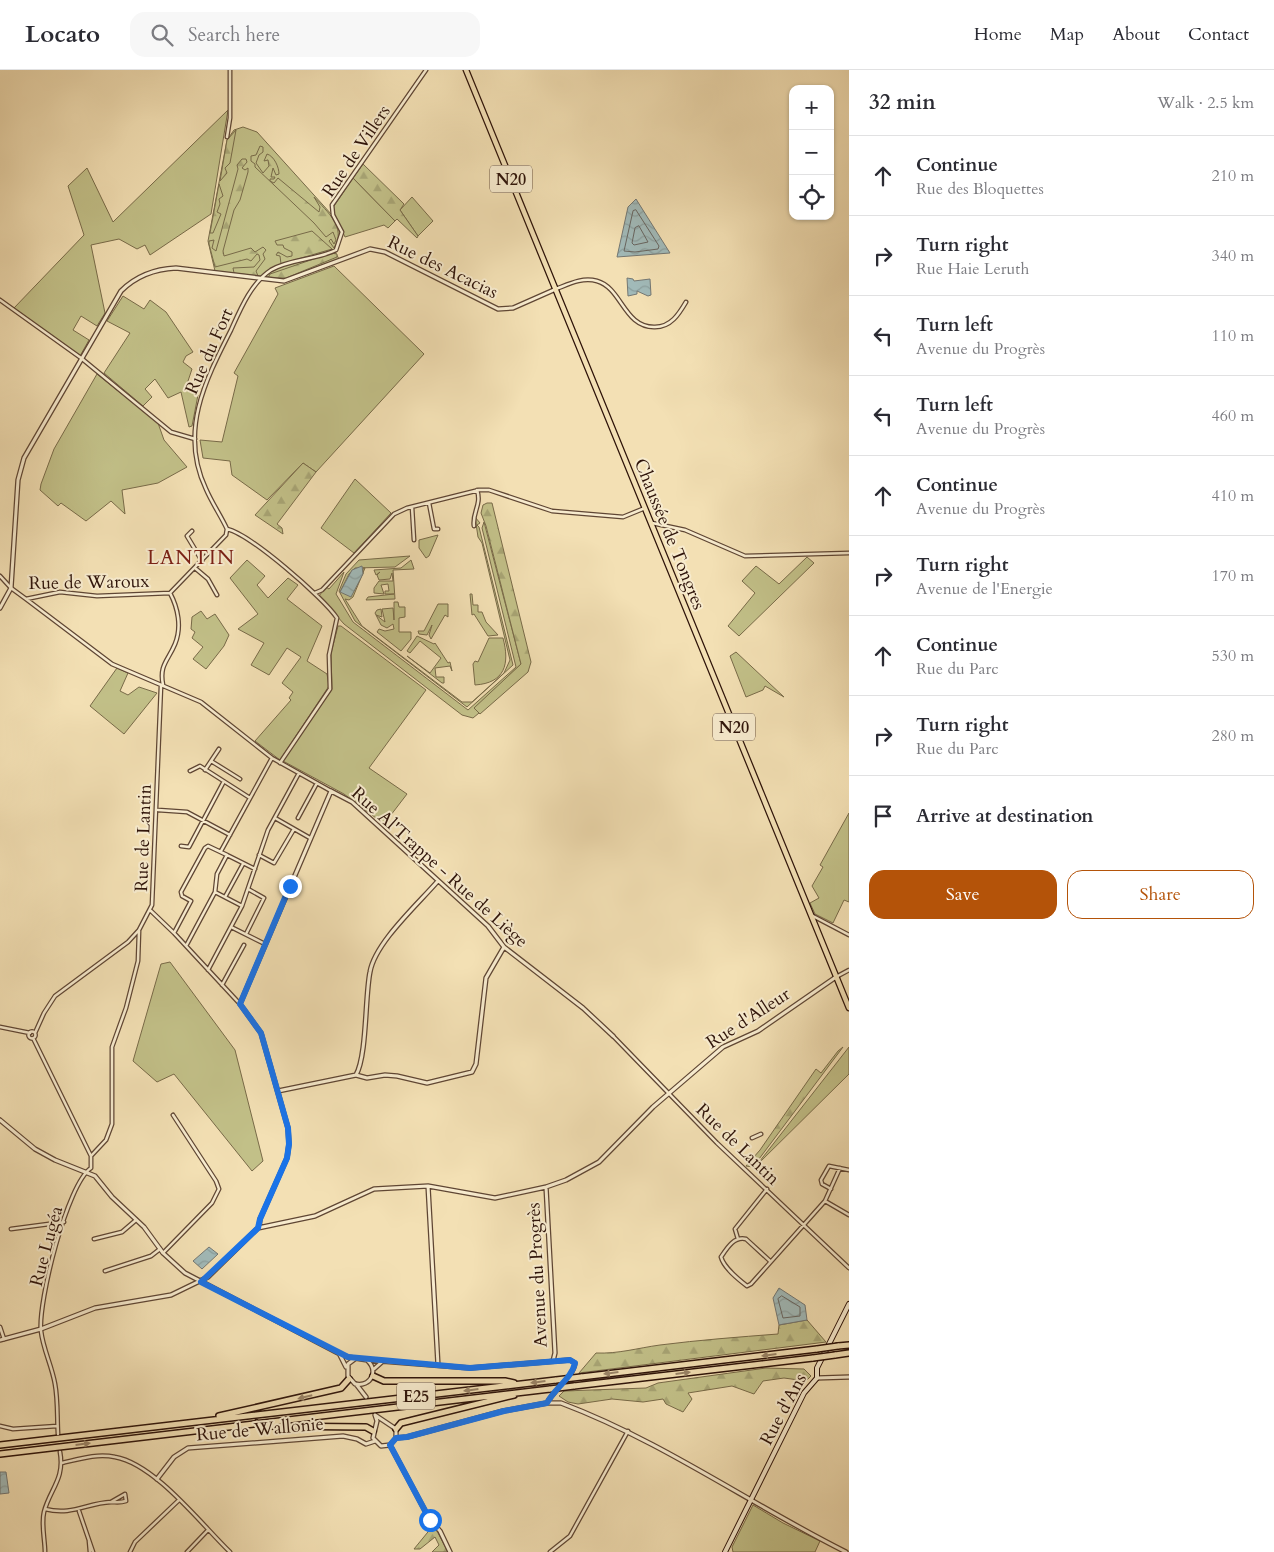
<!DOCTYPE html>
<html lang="en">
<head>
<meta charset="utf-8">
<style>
	:root { --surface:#fff; --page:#f7f7f7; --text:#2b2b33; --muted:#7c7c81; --line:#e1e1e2; --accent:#b45309 }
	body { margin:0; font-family:Cardo,serif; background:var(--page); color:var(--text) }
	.controls { position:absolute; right:15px; top:15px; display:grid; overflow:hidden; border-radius:10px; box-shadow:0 1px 4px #0004 }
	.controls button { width:45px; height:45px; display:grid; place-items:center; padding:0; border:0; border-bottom:1px solid var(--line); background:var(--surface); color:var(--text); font:25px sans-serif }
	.stop { position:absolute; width:15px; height:15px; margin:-11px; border:4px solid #1a73e8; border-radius:50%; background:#fff }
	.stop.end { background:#1a73e8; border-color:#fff; box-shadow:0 1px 5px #0008 }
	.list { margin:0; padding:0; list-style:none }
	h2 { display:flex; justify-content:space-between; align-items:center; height:65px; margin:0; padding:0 20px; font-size:21px }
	h2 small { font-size:16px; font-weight:400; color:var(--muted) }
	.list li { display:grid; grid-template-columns:32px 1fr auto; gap:15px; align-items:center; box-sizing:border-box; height:80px; padding:0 20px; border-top:1px solid var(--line) }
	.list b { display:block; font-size:19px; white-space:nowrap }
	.list p { margin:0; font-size:16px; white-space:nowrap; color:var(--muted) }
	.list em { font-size:16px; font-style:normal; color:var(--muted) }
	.actions { display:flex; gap:10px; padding:15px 20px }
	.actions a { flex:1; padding:11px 0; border:1px solid var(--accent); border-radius:15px; text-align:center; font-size:18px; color:var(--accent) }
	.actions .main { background:var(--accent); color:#fff }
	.icon { flex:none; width:28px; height:28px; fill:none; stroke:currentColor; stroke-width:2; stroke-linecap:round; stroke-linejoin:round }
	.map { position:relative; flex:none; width:849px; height:1482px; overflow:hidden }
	header { display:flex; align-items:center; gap:30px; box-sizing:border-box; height:70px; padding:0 25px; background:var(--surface); border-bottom:1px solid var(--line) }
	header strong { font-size:24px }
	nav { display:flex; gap:28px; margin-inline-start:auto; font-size:18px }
	.search { width:350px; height:45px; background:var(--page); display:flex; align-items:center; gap:12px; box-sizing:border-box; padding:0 18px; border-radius:15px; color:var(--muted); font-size:19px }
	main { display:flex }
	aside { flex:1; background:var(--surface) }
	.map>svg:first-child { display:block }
	.green { fill:#c2c088; stroke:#786a48 }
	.forest { fill:url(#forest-firs); stroke:#786a48 }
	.water { fill:url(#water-waves); stroke:#737773 }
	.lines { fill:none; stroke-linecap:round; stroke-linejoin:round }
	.shore { stroke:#686661; stroke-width:1 }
	.minor-casing { stroke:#5f4634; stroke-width:5 }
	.tertiary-casing { stroke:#5f4634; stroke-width:5.5 }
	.secondary-casing { stroke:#2e1309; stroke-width:6 }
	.primary-casing { stroke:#2e1309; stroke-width:7 }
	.motorway-casing { stroke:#2e1309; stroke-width:8 }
	.minor { stroke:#f7ebce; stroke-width:2.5 }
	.tertiary { stroke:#f7ebce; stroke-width:3 }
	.secondary { stroke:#f7ebce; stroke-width:4 }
	.primary { stroke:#f3e0b4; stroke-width:4.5 }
	.motorway { stroke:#f3e0b4; stroke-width:5 }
	.motorway-bridge-casing { stroke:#2e1309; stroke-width:8; stroke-linecap:butt }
	.motorway-bridge { stroke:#f3e0b4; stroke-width:5 }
	.oneway { fill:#9a8467 }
	.route { stroke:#1a73e8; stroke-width:6 }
	.labels { text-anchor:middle; stroke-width:4; stroke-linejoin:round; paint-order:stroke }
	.shield { fill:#f7ebce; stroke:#6a5444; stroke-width:1 }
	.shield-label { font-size:16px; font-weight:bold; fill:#2e1309 }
	.street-label { font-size:18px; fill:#2e1309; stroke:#f7ebce }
	.quarter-label { font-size:20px; letter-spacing:1px; fill:#7a1f14; stroke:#f7ebce }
</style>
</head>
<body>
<header>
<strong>Locato</strong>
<div class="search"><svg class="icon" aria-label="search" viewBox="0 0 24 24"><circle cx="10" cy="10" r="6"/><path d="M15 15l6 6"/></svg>Search here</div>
<nav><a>Home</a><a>Map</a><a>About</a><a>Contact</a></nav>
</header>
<main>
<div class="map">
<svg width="849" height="1482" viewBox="0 0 849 1482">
	<defs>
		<pattern id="forest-firs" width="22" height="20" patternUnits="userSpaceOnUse" patternTransform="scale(1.25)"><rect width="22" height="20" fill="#c2c088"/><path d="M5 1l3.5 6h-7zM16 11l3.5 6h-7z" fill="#a7a474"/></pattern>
		<pattern id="water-waves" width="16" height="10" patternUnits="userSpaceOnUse" patternTransform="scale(1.25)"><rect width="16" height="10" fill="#a1bab9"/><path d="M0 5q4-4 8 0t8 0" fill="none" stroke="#8b9f9e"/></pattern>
	</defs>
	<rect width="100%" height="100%" fill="#f3e0b4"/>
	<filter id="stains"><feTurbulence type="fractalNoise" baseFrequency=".004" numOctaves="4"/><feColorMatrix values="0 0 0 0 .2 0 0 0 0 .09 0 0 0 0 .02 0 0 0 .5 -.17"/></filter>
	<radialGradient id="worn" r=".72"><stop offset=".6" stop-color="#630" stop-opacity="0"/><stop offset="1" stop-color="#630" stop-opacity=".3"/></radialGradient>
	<path class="green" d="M228,40L211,144L150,185L145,175L137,179L119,169L91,175L105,243L97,256L81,246L73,260L89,270L80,286L14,238L84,165L68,116L87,98L113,152Z
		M243,57L257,62L332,145C339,158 345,167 334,180L339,189L279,210L215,201L208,171L227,70L234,60Z
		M353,108L395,151L388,158L384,155L345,167L332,139Z
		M412,127L433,151L418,166L400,140Z
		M334,196L424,284L316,402L303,393L267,430L232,405L230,391L203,388L200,370L222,372L238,306L234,303L278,224L275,218Z
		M123,226L144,239L150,230L166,242L193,282L186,286L183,292L192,299L185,320L198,325L192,356L189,357L181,322L168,328L155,309L145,319L152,327L143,336L104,303L130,263L107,251Z
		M97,304L158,353L164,370L187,397L158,413L122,420L125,444L111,431L86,451L61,433L58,436L40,420L41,414L54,379Z
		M355,409L391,443L354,483L321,458Z
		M475,447L480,453L477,455L479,457L513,595L467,637L355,551L339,521L346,504L359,490L410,486L395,497L355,498L349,504L340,522L363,504V498H365L353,527L349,530L345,529L362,556L462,632H472L504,603L510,590L482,473L478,467Z
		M484,452L521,594L475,638L479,643L473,648L462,645L344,554L319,526L326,517L329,519L344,502L336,524L353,552L468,640L516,597L482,458Z
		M438,465L429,486L426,488L419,478V470Z
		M807,487L814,493L739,566L728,556L755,523L742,511L756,496L779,514Z
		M247,490L265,506L257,515L268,528L288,508L298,515L287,529L322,556L307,591L327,604L329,616L280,690L255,671L291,630L289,628L293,622L282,613L301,587L287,578L269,605L251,595L264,573L238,559L258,544L230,508Z
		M411,490L414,499L393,500L395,529L366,530L368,527L394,524H385V521H389L388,514L381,515L384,524L374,523V518L379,511H393L392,503L390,509L379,510L377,505L380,502L376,505L374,500L401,498Z
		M470,524H472L473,535H478V542H482L486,552L498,565L488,566L474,544L472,545Z
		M394,532H398L399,537H405V547L399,548V562H411V569L401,581L377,562L379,559L385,561L394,559L393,554L387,558L381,555L375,543L377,540L381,539L382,547L376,545L385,552L382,539L393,538L394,550Z
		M438,534H448V547L445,545L431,569L429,565L432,555L427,565L419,564L418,561H424Z
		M201,541L207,549L215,544L229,565L224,576L206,599L193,589L203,577L192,568L195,562L191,559L192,547Z
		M338,556H341L426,620L369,698L407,724L384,754L344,724L283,691L332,619L331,583Z
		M417,566L434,574L435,573L448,593L450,592L452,601L450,596L435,598L436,607H444V613H442L407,586L430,603L441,588L420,571L410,583L407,581Z
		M489,568H503C510,594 505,613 475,615L473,594L475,591L478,592Z
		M736,582L784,627L765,616L763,620L746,627L730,586Z
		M117,598L128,603L120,621L128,625L139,617L157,623L124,664L90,636Z
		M849,743V832L844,830L833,853L815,844L810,833L819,828L812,816L823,797L820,795Z
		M170,892L235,980L263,1091L252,1101L174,1004L157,1012L133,991L161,894Z
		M849,977V1004L756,1096Z
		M753,1435L783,1453L820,1471L815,1482H733L732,1477Z"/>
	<path class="forest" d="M236,60L230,93L225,98L227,103L220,111L227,70Z
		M260,76L263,77V82L259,85L256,93L263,103L269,96L268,90L264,91L267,84C274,86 279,97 279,104L276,105L273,98L271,107H275L274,109H270V111L274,113L278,108L319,142L320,137L314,127C327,142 347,157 334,178L329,171L331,169L334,174L336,170L333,162L326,167L314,153L255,97V94L251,91V86L256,85Z
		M242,89H246L247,92L242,98L245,100L248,98V102L240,130L234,140L223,181L224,186L251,178L255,182L263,177L266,180L263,184L265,189L256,201L258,206L234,203L233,198L254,197L260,190L259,185L257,184L251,191L247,189L215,197L209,174V171L214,170L212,178L216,181L238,99L237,95Z
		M363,94L404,134L400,140L418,166L417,168L397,149L395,151L353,108Z
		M219,114L223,126L219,129L220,134L217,142L221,144L213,163H210Z
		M312,161L332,179L281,194L280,186L276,185L278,182L287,187L292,186V182L284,178L283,175H277L275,171Z
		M331,183L337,184V187L286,208H268L270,204Z
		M303,393L316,402L277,454L282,458L283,464L255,445Z
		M487,433H492L531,592L528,602L480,644L474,638L521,594L486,456L481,443L483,435Z
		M843,977L753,1097L746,1096L760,1080L816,999L821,1003L838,981Z
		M807,1250L826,1272L579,1303L596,1283C618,1284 638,1278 660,1275C699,1270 739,1267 778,1264L779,1255Z
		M766,1298L804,1299L811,1306L806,1311L784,1308L763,1311L754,1324L732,1316L688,1323L692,1329L683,1342L666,1334L663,1329L643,1332L612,1329L578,1334L568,1332L559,1326L564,1321L646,1318L658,1313Z
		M432,1457L437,1461L448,1482H432L439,1475L435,1467L420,1479H414Z"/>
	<path class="water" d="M636,129L670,183L617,187L628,137Z
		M627,208L633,209L634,211L650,209L651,225L648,226L637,221V224L628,226Z
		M362,496L363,504L351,527L340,522L352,500Z
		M209,1177L218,1184L202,1199L193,1191Z
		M779,1218L805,1235L807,1250L779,1255L773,1228Z
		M0,1402H6L9,1423L0,1424Z"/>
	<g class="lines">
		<path class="shore" d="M636,140L659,176L658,179L635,182L624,181L633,141Z
			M639,156L648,172L634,175L632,173L635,158Z
			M782,1226L800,1237V1246L783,1248L778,1229Z"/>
		<defs>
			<path id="minor" d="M227,67L230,48V0
				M556,219C569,214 582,207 597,211C622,218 624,258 655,257C671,257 679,244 686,232
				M0,230L81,288L171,362L195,369
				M429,433L434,459H438
				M412,437L414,470
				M652,453L685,460L745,486L849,483
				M474,456C472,442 482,435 477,420
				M227,459C221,446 212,433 206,419C179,362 205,311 231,260C240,240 251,213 271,200C289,189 316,190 336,180L342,162L333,145L332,135L426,0
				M227,459C250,464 324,528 337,548L329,585L330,619L280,693
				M192,461L187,466L202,491
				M195,498L208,509L217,525
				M0,506L11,518L26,529L60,522L97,526L170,523
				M170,523L226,465L227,459
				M315,523L322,520L394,444L407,438L479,420H489L552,441L623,447L645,438
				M26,529L112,594L201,632L272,688L331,721
				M163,615C159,595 168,591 175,574C182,557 178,538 170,523
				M211,691L240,709
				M205,700L219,679
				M190,701L200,696L250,728
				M158,740L187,742L230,765
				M275,748L310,768
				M298,748L317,713
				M181,776L189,777L223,713
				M221,781L272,688
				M227,785L255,799
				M259,785L274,793L294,759
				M215,822L242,836
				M225,827L243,794
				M150,840L174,863L240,934
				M811,845L849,865
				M231,857L265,874
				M174,863L191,831L182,826L181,822L205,778L208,776L227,785L217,804L215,822L186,876
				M246,864L264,828L248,819
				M208,900L242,836L268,760L299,703
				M836,907L849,900
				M222,915L244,875
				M0,957L30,963
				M28.5 965a3.5 3.5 0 1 1 7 0a3.5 3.5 0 1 1-7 0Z
				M35,963L44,943L55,926L128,872L139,860L152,835L161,616L163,615
				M613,966L717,1073L849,1198
				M33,968L91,1086V1098C67,1114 38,1232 41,1261C43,1279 52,1296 55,1314C58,1330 57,1347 58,1364
				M752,1068L761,1064
				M91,1086L106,1070L112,1054V977L126,938L138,891L139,861
				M831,1119L822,1114L821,1110L829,1096L849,1100
				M825,1131L849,1145
				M11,1159L64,1152
				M94,1169L122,1162L136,1150
				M738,1169L735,1159L767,1119
				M163,1183L212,1133L219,1119L216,1111L173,1045
				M770,1191L746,1169C734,1166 727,1178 721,1187C724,1198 738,1209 747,1216L751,1214L825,1131L840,1098
				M105,1201L151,1186L160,1179
				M0,1257L4,1269
				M0,1356L13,1359L57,1356
				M62,1393C79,1389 97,1383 115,1387C155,1394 201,1454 230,1482
				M45,1439C72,1446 87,1433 111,1432C116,1432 120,1433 126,1431L125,1424L111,1432
				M79,1441L93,1482
				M89,1471L90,1482
				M45,1482C45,1470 41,1454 44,1442C50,1419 65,1409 60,1382
				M130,1482L135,1472L179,1430
				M187,1482L208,1460
				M550,1482L570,1466L628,1361"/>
			<path id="tertiary" d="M0,538L11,518L18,410L24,388L121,221C136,206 155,199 176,198L284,211L370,179L385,182L498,239L513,238L556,219
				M356,1005L367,1008L385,1005L397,1006L427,1013L472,1002L476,994L486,908L504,877
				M278,1021L356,1005C367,986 365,926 370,902C375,873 417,835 437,812
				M0,1050L35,1079L55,1090L95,1106L112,1127L144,1157L163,1183L185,1203L338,1283L348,1287L367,1290C379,1301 371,1317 355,1314L348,1306V1294L356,1288
				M428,1116L438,1295
				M546,1117L555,1283L553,1291
				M259,1158L260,1149L287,1088L289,1074L288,1058L261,963L240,934L331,721L352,732L488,856L504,877L583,938L613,966
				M0,1270L41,1259L95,1238L171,1225L208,1207L258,1158L315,1146L374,1119L428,1116L495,1128L546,1117L566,1110L599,1092L653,1037L723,977L758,961L836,907
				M339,1283L346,1297
				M367,1290L470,1298L570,1290L575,1293C573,1308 554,1319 547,1333
				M374,1299L383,1291
				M817,1308L849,1307
				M356,1314L366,1327
				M375,1345L396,1359V1368L390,1375L381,1376L373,1368L377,1351Z
				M396,1368L407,1367L503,1341L547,1333H561C662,1371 750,1434 846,1482
				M390,1375L430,1450L440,1461L450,1482
				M157,1409L174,1387L188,1378L343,1366L357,1369L366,1374L375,1371"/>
			<path id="secondary" d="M725,1482L804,1323L817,1308V1298L849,1234"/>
			<path id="primary" d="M466,0L849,938"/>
			<path id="motorway" d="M838,1276L849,1275
				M835,1285L849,1283
				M373,1306L384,1311H505L514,1313
				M581,1307L817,1279
				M574,1316L813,1288
				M219,1346L341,1318L349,1309
				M257,1353L263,1356L366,1357L373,1361
				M396,1359L401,1353L514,1325
				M0,1375L556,1310
				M0,1384L550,1319"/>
		</defs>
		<use href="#minor" class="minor-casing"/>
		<use href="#tertiary" class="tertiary-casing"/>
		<use href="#secondary" class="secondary-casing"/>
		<use href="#primary" class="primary-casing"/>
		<use href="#motorway" class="motorway-casing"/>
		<use href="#minor" class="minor"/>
		<use href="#tertiary" class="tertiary"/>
		<use href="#secondary" class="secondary"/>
		<use href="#primary" class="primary"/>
		<use href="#motorway" class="motorway"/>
		<defs>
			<path id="motorway-bridge" d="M817,1279L838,1276
				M813,1288L835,1285
				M556,1310L581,1307
				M550,1319L574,1316"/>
		</defs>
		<use href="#motorway-bridge" class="motorway-bridge-casing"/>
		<use href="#motorway-bridge" class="motorway-bridge"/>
	</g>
	<defs><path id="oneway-solid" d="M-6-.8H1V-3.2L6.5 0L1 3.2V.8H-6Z" transform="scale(1.25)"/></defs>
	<g class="oneway">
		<use href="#oneway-solid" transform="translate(769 1285) rotate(173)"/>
		<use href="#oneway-solid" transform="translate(611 1303) rotate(173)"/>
		<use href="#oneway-solid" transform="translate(683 1303) rotate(-7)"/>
		<use href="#oneway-solid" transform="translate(538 1312) rotate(173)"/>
		<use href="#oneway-solid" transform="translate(471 1320) rotate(173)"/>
		<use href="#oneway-solid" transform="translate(305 1327) rotate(166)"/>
		<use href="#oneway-solid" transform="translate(83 1374) rotate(-7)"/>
	</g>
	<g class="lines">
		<path class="route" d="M290,816L240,934L261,963L288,1058L289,1074L287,1088L260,1149L258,1158L201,1212L348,1287L470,1298L570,1290L575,1293C572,1308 554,1319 547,1333L504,1341L407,1367L396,1368L390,1375L430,1450"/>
	</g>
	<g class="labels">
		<g class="shield">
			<rect x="490" y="95.5" width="42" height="27" rx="4"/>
			<rect x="713" y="643.5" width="42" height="27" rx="4"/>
			<rect x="397" y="1312.5" width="38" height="27" rx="4"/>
		</g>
		<g class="shield-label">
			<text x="511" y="115">N20</text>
			<text x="734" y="663">N20</text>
			<text x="416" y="1332">E25</text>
		</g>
		<g class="street-label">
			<text transform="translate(356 81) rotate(-56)" y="6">Rue de Villers</text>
			<text transform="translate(443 197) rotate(26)" y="6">Rue des Acacias</text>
			<text transform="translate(209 281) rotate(-66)" y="6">Rue du Fort</text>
			<text transform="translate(670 464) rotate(68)" y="6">Chaussée de Tongres</text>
			<text transform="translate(89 512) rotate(-1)" y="6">Rue de Waroux</text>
			<text transform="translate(143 768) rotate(-88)" y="6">Rue de Lantin</text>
			<text transform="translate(440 797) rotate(42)" y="6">Rue Al'Trappe - Rue de Liège</text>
			<text transform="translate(748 948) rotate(-33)" y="6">Rue d'Alleur</text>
			<text transform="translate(738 1074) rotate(44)" y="6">Rue de Lantin</text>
			<text transform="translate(46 1176) rotate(-75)" y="6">Rue Lugéa</text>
			<text transform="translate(537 1205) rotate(-93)" y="6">Avenue du Progrès</text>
			<text transform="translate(783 1339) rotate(-62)" y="6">Rue d'Ans</text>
			<text transform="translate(260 1359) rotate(-5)" y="6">Rue de Wallonie</text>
		</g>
		<g class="quarter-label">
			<text x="191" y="494">LANTIN</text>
		</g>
	</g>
	<rect width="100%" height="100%" filter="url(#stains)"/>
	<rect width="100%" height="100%" fill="url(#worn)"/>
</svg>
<div class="controls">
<button>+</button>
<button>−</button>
<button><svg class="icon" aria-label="locate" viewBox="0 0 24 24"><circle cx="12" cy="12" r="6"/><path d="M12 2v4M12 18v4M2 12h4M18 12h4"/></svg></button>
</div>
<div class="stop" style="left:430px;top:1450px"></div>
<div class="stop end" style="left:290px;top:816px"></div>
</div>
<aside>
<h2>32 min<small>Walk · 2.5 km</small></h2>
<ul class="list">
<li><svg class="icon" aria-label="ahead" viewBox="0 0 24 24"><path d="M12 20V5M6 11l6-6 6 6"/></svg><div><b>Continue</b><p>Rue des Bloquettes</p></div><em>210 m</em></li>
<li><svg class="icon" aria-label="right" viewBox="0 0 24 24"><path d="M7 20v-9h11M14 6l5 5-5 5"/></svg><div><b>Turn right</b><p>Rue Haie Leruth</p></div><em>340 m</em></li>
<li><svg class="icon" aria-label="left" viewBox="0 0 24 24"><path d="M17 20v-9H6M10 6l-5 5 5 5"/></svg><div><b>Turn left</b><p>Avenue du Progrès</p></div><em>110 m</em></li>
<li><svg class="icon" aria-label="left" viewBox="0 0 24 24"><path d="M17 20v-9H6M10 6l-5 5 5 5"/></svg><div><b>Turn left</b><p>Avenue du Progrès</p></div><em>460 m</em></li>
<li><svg class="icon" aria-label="ahead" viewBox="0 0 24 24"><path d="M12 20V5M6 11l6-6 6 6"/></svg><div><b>Continue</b><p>Avenue du Progrès</p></div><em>410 m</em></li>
<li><svg class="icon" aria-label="right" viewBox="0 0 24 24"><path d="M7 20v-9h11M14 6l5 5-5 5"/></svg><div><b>Turn right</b><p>Avenue de l'Energie</p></div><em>170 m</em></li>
<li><svg class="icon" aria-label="ahead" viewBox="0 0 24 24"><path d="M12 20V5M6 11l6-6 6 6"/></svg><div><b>Continue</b><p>Rue du Parc</p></div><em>530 m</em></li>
<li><svg class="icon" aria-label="right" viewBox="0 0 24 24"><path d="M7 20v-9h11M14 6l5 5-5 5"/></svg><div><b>Turn right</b><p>Rue du Parc</p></div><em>280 m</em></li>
<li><svg class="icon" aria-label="arrive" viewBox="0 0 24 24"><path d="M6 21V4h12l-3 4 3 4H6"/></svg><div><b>Arrive at destination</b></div></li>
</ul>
<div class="actions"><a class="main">Save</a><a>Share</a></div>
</aside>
</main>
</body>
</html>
